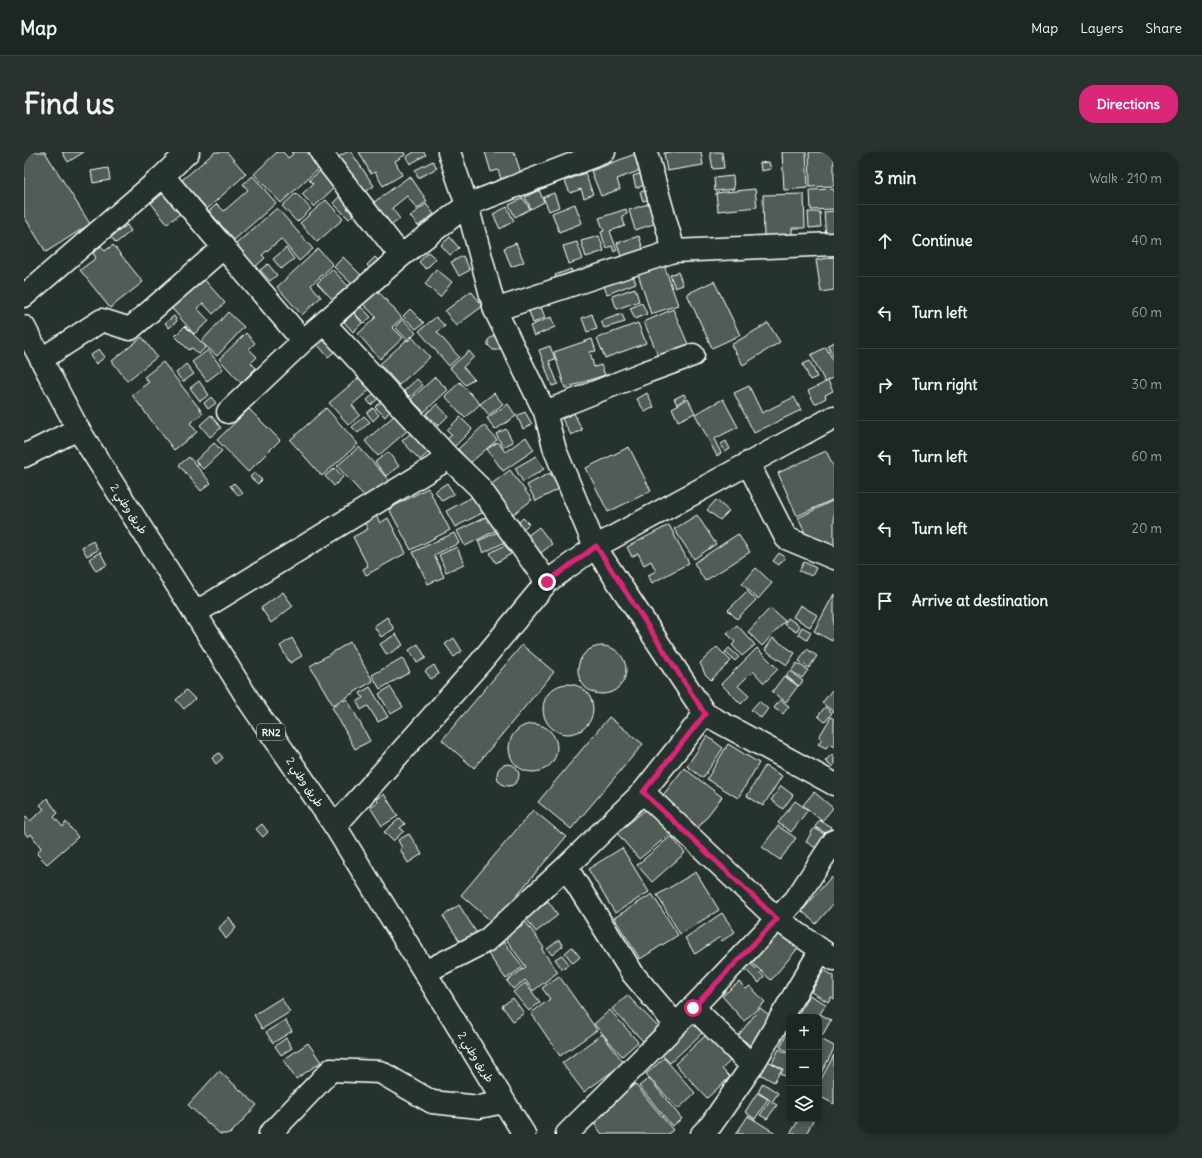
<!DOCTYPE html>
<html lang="en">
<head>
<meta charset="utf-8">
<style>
	:root { --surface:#1c2622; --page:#29322f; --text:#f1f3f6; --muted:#a0a5a5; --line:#3a4340; --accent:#db2777 }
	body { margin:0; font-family:Delius,"Playpen Sans Arabic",sans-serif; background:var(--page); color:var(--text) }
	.controls { position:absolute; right:12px; bottom:12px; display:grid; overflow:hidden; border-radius:8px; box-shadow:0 2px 6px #0003 }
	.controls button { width:36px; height:36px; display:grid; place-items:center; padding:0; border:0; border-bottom:1px solid var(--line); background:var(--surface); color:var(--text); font:20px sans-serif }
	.stop { position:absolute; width:12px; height:12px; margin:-9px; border:3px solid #db2777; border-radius:50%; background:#fff }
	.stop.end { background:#db2777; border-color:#fff; box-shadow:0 1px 4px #0008 }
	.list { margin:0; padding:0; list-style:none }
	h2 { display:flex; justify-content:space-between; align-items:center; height:52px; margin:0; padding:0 16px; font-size:17px }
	h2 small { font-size:13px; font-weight:400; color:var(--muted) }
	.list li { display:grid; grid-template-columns:26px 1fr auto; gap:12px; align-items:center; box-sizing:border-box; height:72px; padding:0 16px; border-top:1px solid var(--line) }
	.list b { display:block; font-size:15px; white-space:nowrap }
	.list em { font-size:13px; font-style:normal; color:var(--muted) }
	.icon { flex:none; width:22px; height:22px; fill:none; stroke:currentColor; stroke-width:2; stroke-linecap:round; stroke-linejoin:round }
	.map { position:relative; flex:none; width:810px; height:982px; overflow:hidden; border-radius:16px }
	header { display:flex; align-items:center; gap:24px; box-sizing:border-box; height:56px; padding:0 20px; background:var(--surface); border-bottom:1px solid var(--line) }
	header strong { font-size:19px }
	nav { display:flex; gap:22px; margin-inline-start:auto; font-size:14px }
	.intro { display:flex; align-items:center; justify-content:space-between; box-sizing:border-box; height:96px; padding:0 24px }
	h1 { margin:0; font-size:28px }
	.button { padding:10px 18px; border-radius:16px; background:var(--accent); color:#fff; font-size:14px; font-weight:700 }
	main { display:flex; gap:24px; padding:0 24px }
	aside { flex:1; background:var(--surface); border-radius:16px; box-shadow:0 2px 6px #0003 }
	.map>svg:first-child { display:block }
	.building { fill:#515c57; stroke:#fff }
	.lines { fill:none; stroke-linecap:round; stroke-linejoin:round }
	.minor-casing { stroke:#fff; stroke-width:25 }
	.highway-casing { stroke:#fff; stroke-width:25 }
	.minor { stroke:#26332d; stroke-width:22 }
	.highway { stroke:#26332d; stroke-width:22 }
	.route { stroke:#db2777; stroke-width:5 }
	.labels { text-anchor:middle; stroke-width:3; stroke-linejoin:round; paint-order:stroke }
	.shield { fill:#26332d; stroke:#bec2c0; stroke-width:1 }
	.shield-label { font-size:10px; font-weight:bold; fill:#fff }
	.street-label { font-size:11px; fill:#fff; stroke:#26332d }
</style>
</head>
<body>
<header>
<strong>Map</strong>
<nav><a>Map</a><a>Layers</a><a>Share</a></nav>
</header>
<div class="intro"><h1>Find us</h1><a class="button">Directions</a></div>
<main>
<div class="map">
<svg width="810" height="982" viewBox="0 0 810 982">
	<rect width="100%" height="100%" fill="#26332d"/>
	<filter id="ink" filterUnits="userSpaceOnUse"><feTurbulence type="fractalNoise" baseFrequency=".025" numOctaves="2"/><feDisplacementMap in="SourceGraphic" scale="8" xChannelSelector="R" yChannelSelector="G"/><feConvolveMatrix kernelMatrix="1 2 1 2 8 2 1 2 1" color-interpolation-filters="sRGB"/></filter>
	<g filter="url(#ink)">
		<path class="building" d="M0,0H21L66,72L22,100L0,64Z
			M38,0H60L44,10Z
			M191,0H203L222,22L183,57L158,28Z
			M253,0H259L264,6L269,2L267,0H283L296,15L257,51L230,22Z
			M323,0H327L350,34L338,42L314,5Z
			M335,0H380L381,3L371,9L378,23L359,34L351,20L347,22Z
			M390,0H400L402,3L386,12L382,5Z
			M461,0H490L497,21L477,27L474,18L467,20Z
			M646,0H677L679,13L643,19L640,1Z
			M686,0H698L700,16L689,17Z
			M758,0H782L784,36L760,38Z
			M785,0H810V34L786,35Z
			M611,2L617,18L593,27L596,37L577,44L567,19Z
			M409,9L413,16L394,26L391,18Z
			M745,10L747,17L737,19L736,11Z
			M84,16L86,28L69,31L67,19Z
			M296,19L311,35L290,55L278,42L289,32L285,28Z
			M561,21L569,42L560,46L557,37L546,41L541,29Z
			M618,21L621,33L612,36L609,24Z
			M229,24L252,51L210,88L185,59L193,52L200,59L224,38L219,32Z
			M386,24L403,49L393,57L383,44L368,56L376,67L363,76L346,53Z
			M709,24L710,37L691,39L690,26Z
			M731,37L733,55L694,59L692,41Z
			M810,37V57L787,58L786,38Z
			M515,38L520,50L507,57L501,45Z
			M624,38L627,47L619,49L616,40Z
			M141,40L157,61L143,72L127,51Z
			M272,41L287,57L273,70L258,54Z
			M530,41L535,55L525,59L519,45Z
			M780,42L781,76H768V86L740,87L739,43Z
			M317,43L326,52L323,56L329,63L325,67L309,51Z
			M499,46L506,57L491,65L485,53Z
			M302,48L319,67L293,90L276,71Z
			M630,50L636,70L611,78L605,58Z
			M402,52L410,62L394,74L386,64Z
			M551,52L558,71L535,80L528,61Z
			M483,55L490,69L476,77L469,62Z
			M253,56L289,97L275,109L257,87L238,103L241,106L231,115L212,92Z
			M602,57L603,62L598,64L601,74L586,79L593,98L590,100L588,94L582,96L577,80L580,79L575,66Z
			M810,59V84L802,85L800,60Z
			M784,60H796L797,75L785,76Z
			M103,73L107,79L92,91L87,85Z
			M575,84L580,99L562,105L557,89Z
			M615,84L620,101L598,108L593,91Z
			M426,85L435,96L426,103L417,93Z
			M553,90L559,107L545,112L539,94Z
			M492,91L500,110L487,115L480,96Z
			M89,93L119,130L86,156L56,118L72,106L69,101L77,94L81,99Z
			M262,96L270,107L257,117L249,107Z
			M294,97L309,113L287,133L297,145L278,163L253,135Z
			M404,100L412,107L402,117L395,110Z
			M360,102L364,106L349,120L343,113L351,105L354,108Z
			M439,104L446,118L435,124L427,110Z
			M319,105L337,123L328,132L310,115Z
			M810,105V138L797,140L792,108Z
			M639,110L654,153L627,162L613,119Z
			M244,112L253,123L246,129L236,118Z
			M308,117L324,134L309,148L293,131Z
			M412,117L428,130L416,145L401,132Z
			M547,117L551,130L535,135L531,123Z
			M607,119L612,131L583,142L578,129Z
			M654,120L659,133L651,136L646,123Z
			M178,125L201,151L189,162L179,151L173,156L185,169L170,182L145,153Z
			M690,129L716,183L688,196L663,142Z
			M611,136L615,149L593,157L588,144Z
			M354,139L378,166L368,175L379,186L356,207L334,182L352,165L339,152Z
			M447,139L459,154L432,174L421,159Z
			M618,151L623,162L611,167L606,156Z
			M516,152L521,166L509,171L504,156Z
			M337,155L347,165L340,171L330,161Z
			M386,157L400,171L392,177L379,164Z
			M649,157L666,197L637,210L620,170Z
			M204,160L220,175L193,204L177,190Z
			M330,161L338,171L329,180L320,170Z
			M568,162L573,177L563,180L558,166Z
			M598,162L601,170L580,176L577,169Z
			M150,164L153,169L145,176L141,171Z
			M412,165L421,174L413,180L435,205L425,214L395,179Z
			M527,165L531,175L510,184L506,174Z
			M379,167L392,181L384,189L371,175Z
			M614,171L622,191L581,206L573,186Z
			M744,171L756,190L719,213L707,193Z
			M161,174L182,195L175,202L168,196L165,198L151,184Z
			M222,181L231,191L225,197L233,205L227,211L232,216L217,231L195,207Z
			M470,183H473L478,195L473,198H469L464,193V188Z
			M305,184L315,196L304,205L294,193Z
			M387,184L406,205L375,233L356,212Z
			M118,185L133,205L103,229L88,209Z
			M568,187L572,199L566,200L570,215L577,213L581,223L541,236L530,200Z
			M810,190V206L804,193Z
			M526,194L531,207L525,209L534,232L528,234L515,198Z
			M802,195L810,210V225L801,230L787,203Z
			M75,197L81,205L72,212L66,204Z
			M184,198L199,217L183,229L168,210Z
			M445,199L450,205L439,215L450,227L442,233L426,216Z
			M786,209L793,225L786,228L779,212Z
			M139,210L179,261L166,271L173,280L150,298L108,243L125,230L120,225Z
			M162,212L170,222L159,230L152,221Z
			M338,223L349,235L328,253L336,263L325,273L305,251Z
			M411,225L424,238L400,260L387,247Z
			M393,227L399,233L386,245L380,239Z
			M175,229L185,243L176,249L166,236Z
			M804,229L809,239L801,243L802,246L791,252L784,239Z
			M436,230L456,252L441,266L421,244Z
			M725,234L738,261L770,245L777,258L730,281L710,241Z
			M354,238L358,243L347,253L343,248Z
			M470,241L479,252L465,263L456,252Z
			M623,241L630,255L621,260L613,247Z
			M660,242L662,246L653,252L650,247Z
			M187,245L192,251L184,257L180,251Z
			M664,247L671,261L654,269L648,256Z
			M699,247L714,275L690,287L697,301L693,304L671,262Z
			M358,249L367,258L361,265L351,255Z
			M413,252L424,264L414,274L402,262Z
			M484,252L492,264L471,278L463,266Z
			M302,256L334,292L298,324L266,288Z
			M349,256L355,263L349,269L343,261Z
			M225,257L256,288L224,320L193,288Z
			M501,260L508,272L499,277L493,264Z
			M550,261L558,278L547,283L538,267Z
			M187,263L197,276L186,285L176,273Z
			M371,263L384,278L354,304L341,289Z
			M340,264L346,270L334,281L328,275Z
			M436,265L448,277L430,295L423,287L428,283L423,278Z
			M460,273L473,288L446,311L434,297Z
			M482,277L489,290L479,295L472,282Z
			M388,280L406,299L396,308L378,289Z
			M502,285L510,298L479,319L463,297L474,290L481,300Z
			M702,289L706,297L701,300L697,292Z
			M190,291L198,299L179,317L171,309Z
			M335,295L370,334L343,347L313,314Z
			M605,295L627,339L584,360L562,316Z
			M802,299L810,315V347L773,364L754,321Z
			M364,300L375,314L362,324L351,310Z
			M512,304L520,317L499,330L491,316Z
			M165,305L187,331L177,339L155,313Z
			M311,316L319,325L310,334L301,324Z
			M486,318L508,348L488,363L466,333Z
			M230,321L238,328L234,332L226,325Z
			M526,321L535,337L512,349L503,333Z
			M210,331L219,341L215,344L206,334Z
			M423,331L430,342L418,349L411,339Z
			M404,336L426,378L387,398L365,357Z
			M456,341L464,358L431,375L422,359Z
			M692,348L705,359L696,368L683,358Z
			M810,348V396L782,383L774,366Z
			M468,362L475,377L441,394L433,379Z
			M352,363L356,371L364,366L382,401L342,423L339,417L344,414L329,385L344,377L340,370Z
			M673,363L692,392L670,407L650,377Z
			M499,366L505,372L498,378L493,372Z
			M645,373L665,411L628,431L624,423L632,419L627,409L620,413L614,401L608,405L603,395Z
			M515,375L528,392L517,401L503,384Z
			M476,379L481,390L459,401L454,389Z
			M430,381L435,391L410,403L420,425L404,432L389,400Z
			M714,382L726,400L681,429L670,411Z
			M69,389L74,398L63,404L58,395Z
			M481,393L487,402L472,411L466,401Z
			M433,395L440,412L422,420L415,403Z
			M76,400L83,413L72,419L65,407Z
			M755,401L761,405L755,413L749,409Z
			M780,410L792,416L788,424L775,419Z
			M732,416L748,431L734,447L718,432Z
			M723,439L732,448L713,467L704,458Z
			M259,440L269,454L247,471L237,456Z
			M810,442V485L808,489L790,479Z
			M776,453L793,463L786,475L769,465Z
			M746,456L761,469L738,494L724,480Z
			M363,465L370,477L357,485L350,474Z
			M764,466L776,474L772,480L760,472Z
			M713,473L731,493L718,504L708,493L711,490L703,481Z
			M778,475L787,480L783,488L774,482Z
			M372,482L379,493L363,503L356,492Z
			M268,486L278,504L266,511L256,494Z
			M430,486L438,499L430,505L421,492Z
			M749,486L771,501L763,513L741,498Z
			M326,490L349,529L309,553L286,514Z
			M394,492L402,506L393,511L385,498Z
			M498,493L530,520L450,616L418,588Z
			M554 518a24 24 0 1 1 48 0a24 24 0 1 1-48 0Z
			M693,495L707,509L687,528L681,522L676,511Z
			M705,496L715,505L711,509L701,500Z
			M733,496L754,517L740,531L729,519L714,534L725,544L717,552L697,532Z
			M783,497L793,504L785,516L775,509Z
			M378,506L386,520L356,537L348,523Z
			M773,511L784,518L778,526L767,519Z
			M410,513L415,522L407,527L401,519Z
			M765,519L779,529L775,534L762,524Z
			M760,524L774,534L762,550L748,540Z
			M519 557a25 25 0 1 1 50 0a25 25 0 1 1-50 0Z
			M346,535L364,565L354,570L344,554L337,558L333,550L339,546L336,541Z
			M366,535L379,555L367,562L355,542Z
			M162,538L171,547L160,557L152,548Z
			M808,538L810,540V560L798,551Z
			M323,547L346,589L331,597L308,555Z
			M756,548L765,554L759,562L750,556Z
			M735,549L744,557L737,566L727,558Z
			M801,555L808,561L801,570L794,564Z
			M585,565L619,592L547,677L514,650Z
			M807,565L810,567V595L805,592L802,596L794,592L798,587L795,585Z
			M485 596a24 24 0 1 1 48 0a24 24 0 1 1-48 0Z
			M683,584L699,596L679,626L663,614Z
			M704,592L735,611L714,646L683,627Z
			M195,601L199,606L192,612L188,606Z
			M808,602L810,604V613L808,615L801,609Z
			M473 623a11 11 0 1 1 22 0a11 11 0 1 1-22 0Z
			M741,614L758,624L739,654L723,644Z
			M660,616L698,645L674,676L636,647Z
			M757,634L769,643L759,657L747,648Z
			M790,640L809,656L798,669L779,653Z
			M360,642L374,664L358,674L346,655L354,650L352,647Z
			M23,646L34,661L30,665L39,675L42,670L54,685L23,712L13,702L17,696L7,682L4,685L0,680V666L2,664L6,669L20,657L16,653Z
			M771,649L784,658L767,680L754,671Z
			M625,655L646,682L615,707L593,681Z
			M509,658L542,685L469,771L437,743Z
			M376,666L381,672L376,676L380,679L369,689L360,680Z
			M795,668L807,675L803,682L791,675Z
			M238,672L244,680L239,685L232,677Z
			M754,674L772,686L756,708L738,695Z
			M790,676L802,683L794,697L782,690Z
			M385,682L398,702L384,711L376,697L378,696L374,688Z
			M647,684L661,701L628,730L613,713Z
			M598,696L625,740L591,761L564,717Z
			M672,720L695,758L656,782L633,743Z
			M807,725L810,728V751L792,772L778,759Z
			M628,742L654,783L616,807L590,766Z
			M524,749L534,763L512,780L502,766Z
			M435,753L454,783L439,794L419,764Z
			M698,761L711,780L698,789L696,785L671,802L661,786Z
			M205,765L212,776L202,787L195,776Z
			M502,770L520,796L518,798L534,820L509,839L501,828L489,837L483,829L502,815L481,786Z
			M756,779L775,795L747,828L728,811Z
			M535,788L539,794L528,803L523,797Z
			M480,790L499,815L482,827L464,802Z
			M548,795L556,805L549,811L541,801Z
			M538,803L545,812L538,817L531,807Z
			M725,810L740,825L735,831L719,815Z
			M800,818L810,824V847L807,845L804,850L787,840Z
			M535,824L573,878L536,904L507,861L526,847L518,836Z
			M715,830L722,837L726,834L741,850L720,869L698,844Z
			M501,831L516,850L505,859L489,840Z
			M603,843L634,875L619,889L588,857Z
			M785,843L802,852L796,862L807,868L798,884L795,883V865H773Z
			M257,846L266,860L238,877L230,863Z
			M489,846L500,861L489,869L478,854Z
			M736,856L748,865L726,893L714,884Z
			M586,858L614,890L598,904L570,872Z
			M261,868L268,879L249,891L242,880Z
			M668,871L678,881L646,911L636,901Z
			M765,878V900L756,895Z
			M578,882L600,911L560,940L538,911Z
			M682,883L706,909L698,917L706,925L683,946L651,912Z
			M262,886L268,896L257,903L251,894Z
			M795,886L810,894V897L795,925Z
			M284,891L297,910L272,927L259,908Z
			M755,897L765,902V926L757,922L759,917L748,911Z
			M810,903V952L795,944V931Z
			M640,906L671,941L654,957L622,922Z
			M742,908L758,917L750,930L734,921Z
			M195,919L233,953L206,982H196L164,953Z
			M625,926L658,967L648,974L615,934Z
			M739,931L754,941L748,950L753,953L743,967L736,963L746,948L734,940Z
			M611,932L649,978L644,982H578L567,968Z
			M733,941L744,947L731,967L721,960Z
			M724,964L753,982H712Z
			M775,967H785L789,969L782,982H766Z"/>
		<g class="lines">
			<defs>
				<path id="minor" d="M297,0L303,9L377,104
					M425,0L443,53L471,158L521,260L531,298L571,395L681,562L810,632
					M622,0L650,99
					M139,24L279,189
					M0,144L139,24L164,0
					M471,158L650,99L810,92
					M300,171L425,306L455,335L523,430
					M18,207L78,168L106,177L200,95
					M204,260L279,189L377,104L443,53L580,0
					M521,260L622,220L669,203
					M0,304L54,277
					M724,311L762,386L810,406
					M171,461L425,306
					M619,640L753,767L810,807
					M311,674L456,511L523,430L571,395L810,265
					M542,715L609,822L652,873
					M401,820L462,789L542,715L619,640L681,562
					M669,855L728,914
					M246,982L307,918L356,920L408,950L455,955L480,950
					M543,982L652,873L772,747L810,689
					M678,982L687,973L728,914L797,798"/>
				<path id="highway" d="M0,175L54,277L171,461L227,552L311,674L500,982"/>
			</defs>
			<use href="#minor" class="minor-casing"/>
			<use href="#highway" class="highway-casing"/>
			<use href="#minor" class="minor"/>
			<use href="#highway" class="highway"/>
		</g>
	</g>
	<g class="lines" filter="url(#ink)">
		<path class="route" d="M523,430L572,394L681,562L619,640L753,767L669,856"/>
	</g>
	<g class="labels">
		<rect class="shield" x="233" y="572" width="28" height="16" rx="3"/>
		<g class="shield-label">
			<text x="247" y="584">RN2</text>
		</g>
		<g class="street-label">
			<text transform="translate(105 357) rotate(57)" y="4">طريق وطني 2</text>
			<text transform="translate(281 630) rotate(56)" y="4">طريق وطني 2</text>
			<text transform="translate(452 905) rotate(58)" y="4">طريق وطني 2</text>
		</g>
	</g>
</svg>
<div class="controls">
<button>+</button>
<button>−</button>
<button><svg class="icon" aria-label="layers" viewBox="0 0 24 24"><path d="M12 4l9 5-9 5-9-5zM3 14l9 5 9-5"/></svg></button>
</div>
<div class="stop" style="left:669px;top:856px"></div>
<div class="stop end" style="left:523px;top:430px"></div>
</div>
<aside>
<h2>3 min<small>Walk · 210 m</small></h2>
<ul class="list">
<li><svg class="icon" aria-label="ahead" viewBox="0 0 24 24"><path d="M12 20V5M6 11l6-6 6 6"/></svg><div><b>Continue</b></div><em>40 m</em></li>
<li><svg class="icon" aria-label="left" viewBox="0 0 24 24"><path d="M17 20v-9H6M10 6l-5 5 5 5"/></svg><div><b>Turn left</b></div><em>60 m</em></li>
<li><svg class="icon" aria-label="right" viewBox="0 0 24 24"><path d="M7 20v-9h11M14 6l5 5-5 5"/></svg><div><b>Turn right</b></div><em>30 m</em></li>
<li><svg class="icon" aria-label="left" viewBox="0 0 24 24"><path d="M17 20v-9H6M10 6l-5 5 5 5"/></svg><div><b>Turn left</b></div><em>60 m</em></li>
<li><svg class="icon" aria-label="left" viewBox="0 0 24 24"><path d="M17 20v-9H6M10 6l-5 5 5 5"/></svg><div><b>Turn left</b></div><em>20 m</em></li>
<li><svg class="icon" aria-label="arrive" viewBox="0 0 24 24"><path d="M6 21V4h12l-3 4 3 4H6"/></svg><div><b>Arrive at destination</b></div></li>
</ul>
</aside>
</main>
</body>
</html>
